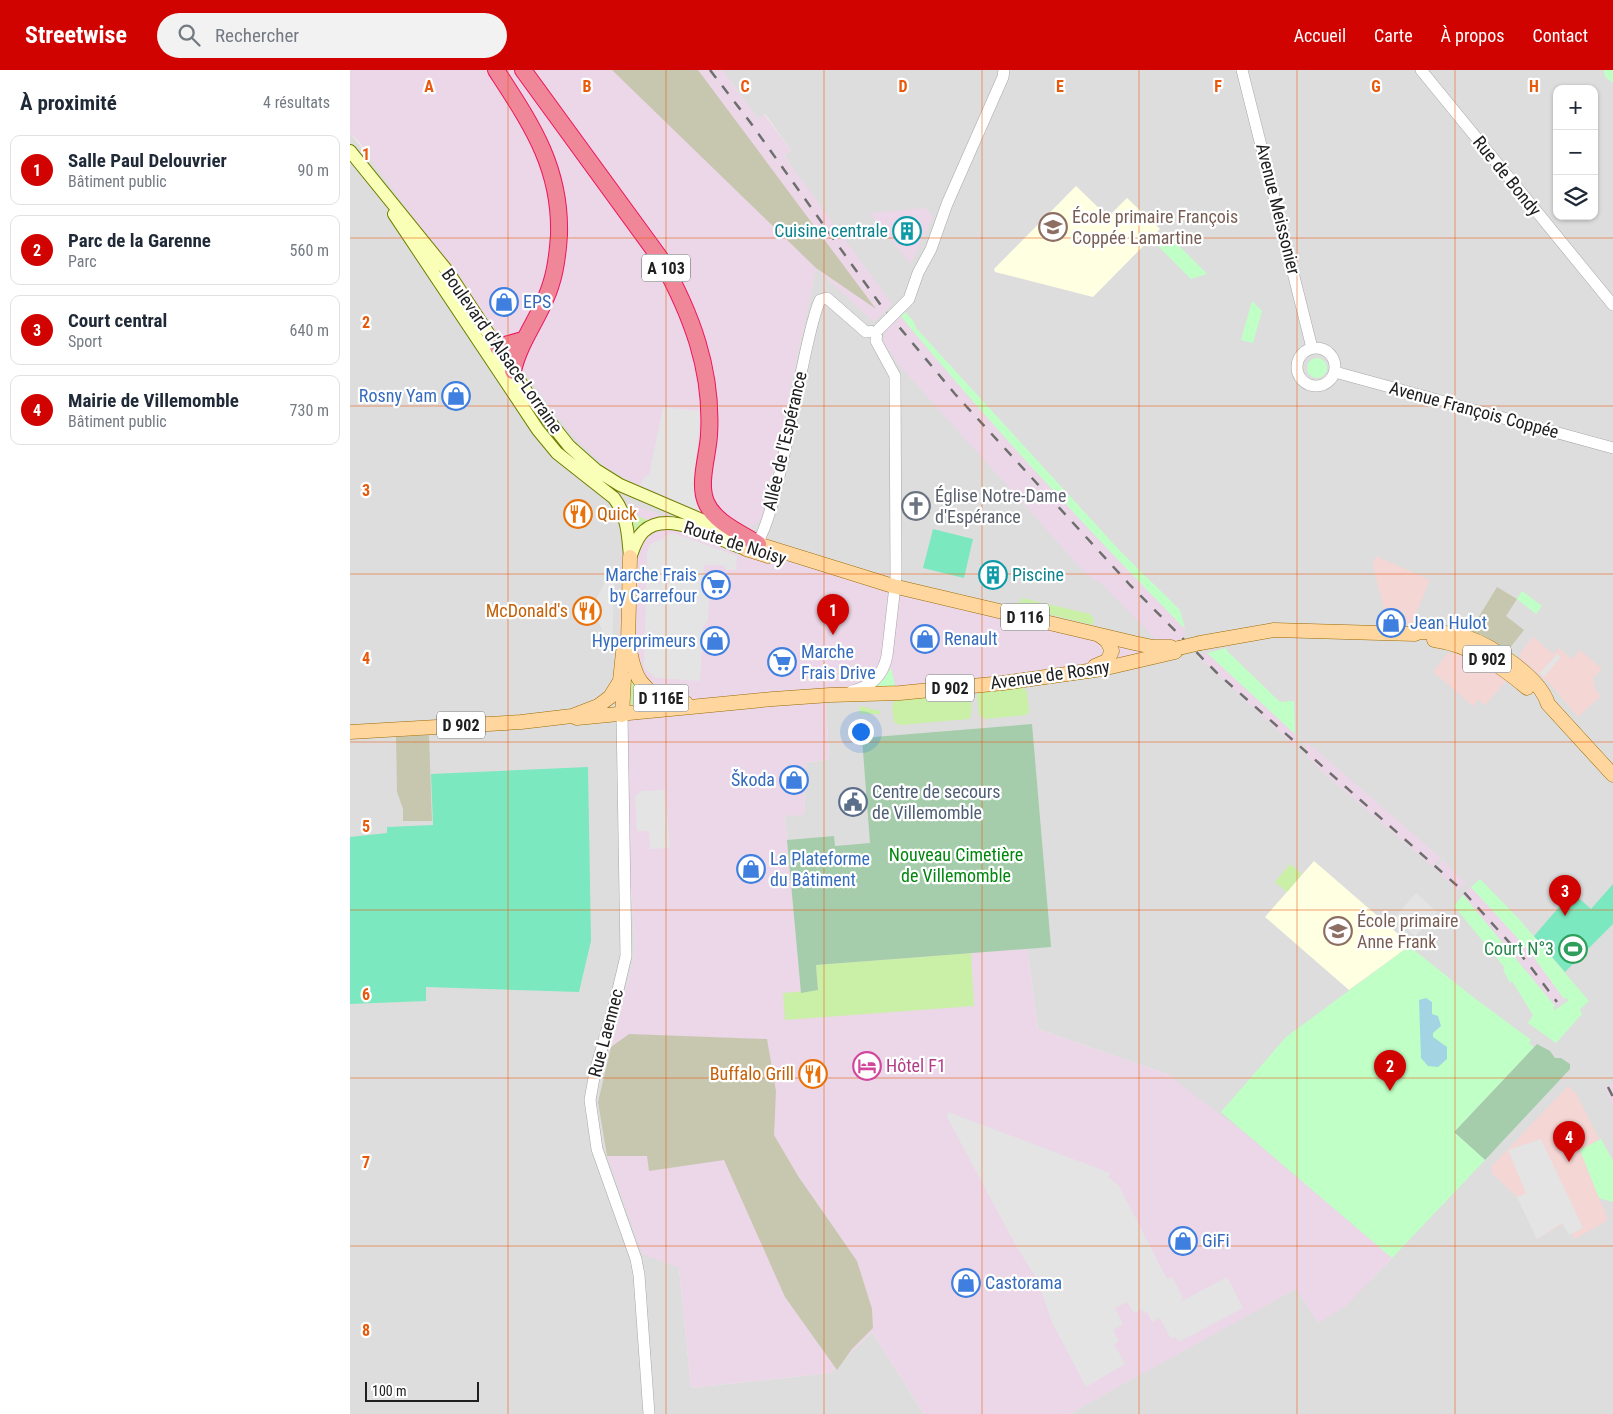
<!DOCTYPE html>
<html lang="fr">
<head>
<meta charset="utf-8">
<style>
	:root { --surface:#fff; --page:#f2f2f3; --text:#1f2937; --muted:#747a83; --line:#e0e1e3; --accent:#d10300 }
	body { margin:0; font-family:"Roboto Condensed",sans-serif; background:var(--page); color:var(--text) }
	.controls { position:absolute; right:15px; top:15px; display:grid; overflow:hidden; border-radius:10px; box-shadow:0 1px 4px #0004 }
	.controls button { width:45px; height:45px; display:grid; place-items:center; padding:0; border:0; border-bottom:1px solid var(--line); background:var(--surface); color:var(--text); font:25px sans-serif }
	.scale { position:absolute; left:15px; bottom:12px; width:114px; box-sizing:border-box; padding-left:5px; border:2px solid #202020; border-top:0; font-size:14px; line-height:18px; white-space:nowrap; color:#202020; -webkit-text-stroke:4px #fff; paint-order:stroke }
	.you { position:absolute; left:510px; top:661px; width:18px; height:18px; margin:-12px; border:4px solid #fff; border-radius:50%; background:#1a73e8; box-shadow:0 0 0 8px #1a73e833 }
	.badge { display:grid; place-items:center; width:32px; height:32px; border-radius:50%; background:var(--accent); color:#fff; font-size:16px; font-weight:700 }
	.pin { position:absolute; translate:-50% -41px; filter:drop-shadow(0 1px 2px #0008) }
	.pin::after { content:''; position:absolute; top:26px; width:18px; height:15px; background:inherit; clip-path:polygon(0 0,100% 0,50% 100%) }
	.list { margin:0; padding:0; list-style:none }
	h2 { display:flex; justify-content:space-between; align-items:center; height:65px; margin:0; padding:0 20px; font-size:21px }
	h2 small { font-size:16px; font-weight:400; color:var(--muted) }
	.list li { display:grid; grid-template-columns:32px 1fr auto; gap:15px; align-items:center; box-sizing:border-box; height:70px; margin:0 10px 10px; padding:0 10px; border:1px solid var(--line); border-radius:10px }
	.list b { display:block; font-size:19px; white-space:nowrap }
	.list p { margin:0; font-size:16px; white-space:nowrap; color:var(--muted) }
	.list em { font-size:16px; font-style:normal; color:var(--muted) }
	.icon { flex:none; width:28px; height:28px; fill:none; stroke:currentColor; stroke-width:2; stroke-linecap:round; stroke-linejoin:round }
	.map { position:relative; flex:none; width:1263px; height:1344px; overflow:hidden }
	header { display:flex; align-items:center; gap:30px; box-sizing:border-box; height:70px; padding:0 25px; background:var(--accent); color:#fff }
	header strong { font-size:24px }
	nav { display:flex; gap:28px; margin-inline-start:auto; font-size:18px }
	.search { width:350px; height:45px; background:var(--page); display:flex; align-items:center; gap:12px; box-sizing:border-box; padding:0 18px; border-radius:28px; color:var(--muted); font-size:19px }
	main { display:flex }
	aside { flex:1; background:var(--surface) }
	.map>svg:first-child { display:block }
	.residential { fill:#dedddd; fill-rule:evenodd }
	.commercial { fill:#f4d6d4 }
	.industrial { fill:#ebd7e7 }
	.education { fill:#ffffe2 }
	.construction { fill:#c7c7b0 }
	.grass { fill:#caf0a7 }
	.cemetery { fill:#a5cdab }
	.park { fill:#c0ffc6 }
	.pitch { fill:#7ce8c0 }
	.parking { fill:#e4e4e4 }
	.water { fill:#a2d4e3 }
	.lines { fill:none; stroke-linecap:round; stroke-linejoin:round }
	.tertiary-casing { stroke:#a7a7a7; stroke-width:12 }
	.secondary-casing { stroke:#6f7f00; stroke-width:14 }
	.primary-casing { stroke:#9d6b00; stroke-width:15 }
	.motorway-casing { stroke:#ed155c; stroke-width:18 }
	.tertiary { stroke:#fff; stroke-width:11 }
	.secondary { stroke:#faffb7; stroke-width:12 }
	.primary { stroke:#ffd79e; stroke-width:14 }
	.motorway { stroke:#f08798; stroke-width:16 }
	.rail { stroke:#6e6e6e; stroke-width:2.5; stroke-dasharray:10 10; stroke-linecap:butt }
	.tertiary-bridge-casing { stroke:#a7a7a7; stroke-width:12; stroke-linecap:butt }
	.primary-bridge-casing { stroke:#9d6b00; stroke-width:15; stroke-linecap:butt }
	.tertiary-bridge { stroke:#fff; stroke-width:11 }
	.primary-bridge { stroke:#ffd79e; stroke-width:14 }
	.grid { fill:none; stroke:#e8590c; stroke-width:1; stroke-opacity:0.55 }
	.labels { text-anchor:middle; stroke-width:4.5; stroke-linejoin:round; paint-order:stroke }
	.shield { fill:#fff; stroke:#636363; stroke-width:1 }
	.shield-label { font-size:16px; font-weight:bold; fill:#202020 }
	.street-label { font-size:18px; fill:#202020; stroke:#fff }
	.education-label { font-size:18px; fill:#785e54; stroke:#fff; text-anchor:start }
	.culture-label { font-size:18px; fill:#0d838f; stroke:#fff; text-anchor:end }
	.shop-label { font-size:18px; fill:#366cbe; stroke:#fff; text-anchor:start }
	.worship-label { font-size:18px; fill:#5b616d; stroke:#fff; text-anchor:start }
	.food-label { font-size:18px; fill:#c56008; stroke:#fff; text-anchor:end }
	.service-label { font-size:18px; fill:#4e5e75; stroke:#fff; text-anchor:start }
	.park-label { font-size:18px; fill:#01860e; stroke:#fff }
	.leisure-label { font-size:18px; fill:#27864d; stroke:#fff; text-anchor:end }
	.hotel-label { font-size:18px; fill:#b23c85; stroke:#fff; text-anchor:start }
	.grid-label { font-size:16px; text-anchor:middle; font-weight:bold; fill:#e8590c; stroke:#fff; stroke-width:4.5; stroke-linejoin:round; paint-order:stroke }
</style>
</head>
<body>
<header>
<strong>Streetwise</strong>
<div class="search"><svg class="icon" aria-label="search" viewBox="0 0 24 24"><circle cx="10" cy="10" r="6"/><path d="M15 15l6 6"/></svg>Rechercher</div>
<nav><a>Accueil</a><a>Carte</a><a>À propos</a><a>Contact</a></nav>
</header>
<main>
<aside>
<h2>À proximité<small>4 résultats</small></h2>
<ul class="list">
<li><span class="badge">1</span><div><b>Salle Paul Delouvrier</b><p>Bâtiment public</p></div><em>90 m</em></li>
<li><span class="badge">2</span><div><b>Parc de la Garenne</b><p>Parc</p></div><em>560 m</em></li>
<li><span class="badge">3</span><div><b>Court central</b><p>Sport</p></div><em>640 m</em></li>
<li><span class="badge">4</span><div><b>Mairie de Villemomble</b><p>Bâtiment public</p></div><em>730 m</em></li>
</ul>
</aside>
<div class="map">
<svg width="1263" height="1344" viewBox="0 0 1263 1344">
	<rect width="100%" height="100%" fill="#f2eee6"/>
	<path class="residential" d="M372,0H1263V1344H719L946,1218L968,1253L1022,1209L1042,1188L817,1004L688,959L677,878L466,895L451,923L435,745L454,744L456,693L479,689L476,632L622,535L274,704L285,882L248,1032L329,1198L341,1318L480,1303L522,1262L574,1344H0V63L289,416L355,445L413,448L466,198L487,216L466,132L434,86L441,80L415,44L408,49ZM1207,19H1244V146H1207Z"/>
	<path class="commercial" d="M1026,486L1080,510L1061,555L1040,554L1037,552L1023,495Z
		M1183,567L1203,584L1209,578L1222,589L1230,580L1252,599L1243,608L1245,619L1251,626L1228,647L1199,613L1171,589L1170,583Z
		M1107,582L1125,589L1157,610L1135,635L1128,630L1123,636L1083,602L1098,583Z
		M1218,1016L1226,1023L1249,1069L1230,1081L1258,1150L1225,1169L1215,1153L1187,1169L1167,1127L1142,1103L1141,1097Z"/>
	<path class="industrial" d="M0,0H372L408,49L414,44L441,80L434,86L542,234L524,252L466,199L413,448L402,457L355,445L289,416L257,398L227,370L208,348L8,71L0,63Z
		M576,138L583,147L561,194L519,143Z
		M551,246L624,333L762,483L835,559V565L829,570L816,573L806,570L752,514L737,505L549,295L533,272L536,258Z
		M273,431L358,462L414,478L829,578L667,608L476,632L479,689L456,693L454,745L435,746L451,922L468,920L466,895L677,878L688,959L817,1004L898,1066L1042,1188L996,1236L968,1253L946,1219L719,1344H574L522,1262L480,1303L341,1318L329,1198L292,1184L257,1086L248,1032L285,882L274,704L267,644Z
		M857,583L945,664L946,677L846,585Z
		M955,672L965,679L1091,788L1083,797L969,699L956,685Z
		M1093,790L1115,813L1108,820L1084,799Z
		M1121,817L1180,882L1214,929L1205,936L1120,834L1113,825Z
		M1263,1013V1036L1255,1018Z"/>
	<path class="education" d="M726,116L758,147L777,128L810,159L743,227L645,202L644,199Z
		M964,791L1061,875L999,920L915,847Z"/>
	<path class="construction" d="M262,0H348L526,239L466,198Z
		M1147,517L1167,529L1156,546L1174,560L1159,579L1156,580L1120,561Z
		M79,665L82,751H53V739L47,722L46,667Z
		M279,964L417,969L426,1021L424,1065L448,1106L507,1191L522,1239L523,1258L502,1279L487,1300L435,1227L374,1090L299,1101L297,1086H257L248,1032L261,977Z"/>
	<path class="grass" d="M278,442L302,452L282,469Z
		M672,528L740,544L744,549L743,555L665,536L666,532H671Z
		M277,599L310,634L274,641Z
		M672,617L677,621L679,642L676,645L635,649L629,645L627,625L629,622Z
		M615,623C622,628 623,642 619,649L550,655L544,652L542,635L546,629Z
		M509,636L530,641V644H510Z
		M940,794L952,804L937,822L925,812Z
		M621,883L624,936L435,950L433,923L468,920L466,895Z"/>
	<path class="cemetery" d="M682,654L701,877L466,895L468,920L451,923L437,770L484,766L485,776L520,773L512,668Z
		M1187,974L1200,981L1205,988H1211L1220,994V999L1135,1090L1104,1062Z"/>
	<path class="park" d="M1254,0H1263V13L1255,7Z
		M819,166L857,204L841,209L809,177Z
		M902,231L912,241L903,273L891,270Z
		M555,242L564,252L566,258L771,482L830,540L835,559C739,461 645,360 558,255L551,246Z
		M957 298a10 10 0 1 1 20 0a10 10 0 1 1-20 0Z
		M1172,521L1192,536L1186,544L1167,529Z
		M876,578L877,581L930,632L944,631L945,664L857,583Z
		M541,598L546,619H522L534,609Z
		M1130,809L1168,848L1239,931L1230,939L1232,944L1206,973L1178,953L1183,945L1162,911L1160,913L1153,899L1155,898L1104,836L1113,825L1205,936L1203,938L1205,940L1218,931L1217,928L1214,929L1180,882L1121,817Z
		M1061,875L1060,877L1123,927L1181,970L1179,973L1184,977L1104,1062L1135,1090L1042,1188L871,1042L936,967Z
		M1251,1069L1263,1091V1132L1249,1128L1230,1080Z"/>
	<path class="pitch" d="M583,459L623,469L614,508L573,498Z
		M238,697L241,871L229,922L76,917V931L0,934V767L37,763V757L83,755L81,704Z
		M1263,814V854L1215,902L1184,866L1222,822L1241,839Z"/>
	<path class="parking" d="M313,337L350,341L344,420L352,442L290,415L295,406L299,405Z
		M323,463L387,486L386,500H376V497L371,495H354L353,521L359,528L358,550L353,557L350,611L306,608L294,598L297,484L299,475Z
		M259,504H265L262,572H257L247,548V528Z
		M1207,584L1211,587L1194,607L1190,603Z
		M315,720L320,778L300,779L299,761H287L285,726L292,721Z
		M1066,823L1087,842L1065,866L1044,848Z
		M598,1042L760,1103L758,1107L769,1116L817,1209L822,1207L833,1228L830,1232L877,1207L893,1238L829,1272L825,1267L821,1269L810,1248L802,1252L797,1242L794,1243L792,1239L784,1243L777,1232L765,1238L773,1254L763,1260L769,1271L764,1274L775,1294L736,1317L702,1252L687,1209L667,1178L597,1047Z
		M1191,1069L1233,1158L1219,1165L1212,1153L1187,1169L1167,1127L1176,1123L1158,1080Z"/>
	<path class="water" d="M1076,928L1082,932V944L1088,946L1091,956L1083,963V967L1097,977V989L1088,997L1078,996L1071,988L1069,930Z"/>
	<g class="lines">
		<defs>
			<path id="tertiary" d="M892,0L962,278
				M1071,0L1263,235
				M551,237L559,229L568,203L581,179L597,134L653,7L654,0
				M947 297a19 19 0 1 1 38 0a19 19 0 1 1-38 0Z
				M985,302L1263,378
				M403,477C427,462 452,270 470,230L477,228L516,262L527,261L526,271L545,306L546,507L537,586C533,605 521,617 502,621
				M272,645L276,886L266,928L245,1002L240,1030L247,1079L286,1189L289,1205L299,1344"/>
			<path id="secondary" d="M0,81L98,202L180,327L219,376L246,400L270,415L382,463
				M44,144L188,360L207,383L264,428C278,447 278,465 280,487
				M281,485C284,477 287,467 294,461C319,438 368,471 396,479"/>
			<path id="primary" d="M408,474L543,516L784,573L803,577H821
				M396,479L418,486
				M1084,570C1120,575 1150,595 1177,618
				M850,573L924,560L1065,564L1069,562C1084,562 1101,562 1116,567C1141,575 1190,607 1198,634L1263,705
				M278,574C281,582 281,589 284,597C290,620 313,633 336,633
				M276,582L278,574L280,487
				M745,596L757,591L762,581L757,571L749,565
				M272,645L274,608
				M222,646L227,648L423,629L480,625L550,623L653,613L752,599L825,582L829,578
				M0,662L171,652L222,646L248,636L260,627L270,611L273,582L278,574"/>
			<path id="motorway" d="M146,0C181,54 211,97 209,165C208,180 206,199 201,214C192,245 170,269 163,301
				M173,0L310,188C341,243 363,300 359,365C358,385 348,413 356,432C364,452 391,463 408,474
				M148,277L173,270"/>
		</defs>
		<use href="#tertiary" class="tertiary-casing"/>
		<use href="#secondary" class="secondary-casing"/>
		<use href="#primary" class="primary-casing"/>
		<use href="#motorway" class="motorway-casing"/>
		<use href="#tertiary" class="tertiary"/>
		<use href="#secondary" class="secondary"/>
		<use href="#primary" class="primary"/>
		<use href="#motorway" class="motorway"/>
		<path class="rail" d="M360,0L400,52L530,234L605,324L780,515L866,602L1112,820L1177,892L1207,932
			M1258,1017L1263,1027"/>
		<defs>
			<path id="tertiary-bridge" d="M527,261L551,237"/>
			<path id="primary-bridge" d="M829,578L850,573"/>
		</defs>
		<use href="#tertiary-bridge" class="tertiary-bridge-casing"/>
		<use href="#primary-bridge" class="primary-bridge-casing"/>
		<use href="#tertiary-bridge" class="tertiary-bridge"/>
		<use href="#primary-bridge" class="primary-bridge"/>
	</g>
	<path class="grid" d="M158,0V1344M316,0V1344M474,0V1344M632,0V1344M789,0V1344M947,0V1344M1105,0V1344M0,168H1263M0,336H1263M0,504H1263M0,672H1263M0,840H1263M0,1008H1263M0,1176H1263"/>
	<defs>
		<symbol id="school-ring" viewBox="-11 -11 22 22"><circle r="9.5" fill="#fff" stroke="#8d6e63" stroke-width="1.5"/><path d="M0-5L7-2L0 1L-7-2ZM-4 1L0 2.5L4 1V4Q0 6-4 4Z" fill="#8d6e63"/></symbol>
		<symbol id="building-ring" viewBox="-11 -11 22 22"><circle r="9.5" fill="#fff" stroke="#0f9aa8" stroke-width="1.5"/><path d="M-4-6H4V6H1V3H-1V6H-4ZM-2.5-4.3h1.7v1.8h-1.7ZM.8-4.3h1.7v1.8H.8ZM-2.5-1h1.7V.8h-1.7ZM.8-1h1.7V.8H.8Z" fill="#0f9aa8"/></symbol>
		<symbol id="shop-ring" viewBox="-11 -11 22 22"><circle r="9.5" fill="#fff" stroke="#3f7fe0" stroke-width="1.5"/><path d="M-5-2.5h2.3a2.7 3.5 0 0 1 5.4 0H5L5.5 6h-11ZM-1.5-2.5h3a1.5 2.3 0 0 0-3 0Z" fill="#3f7fe0"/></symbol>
		<symbol id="church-ring" viewBox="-11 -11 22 22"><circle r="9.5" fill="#fff" stroke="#6b7280" stroke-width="1.5"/><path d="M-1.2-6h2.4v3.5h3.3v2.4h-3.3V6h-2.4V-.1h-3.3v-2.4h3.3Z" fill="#6b7280"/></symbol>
		<symbol id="restaurant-ring" viewBox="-11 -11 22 22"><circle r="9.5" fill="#fff" stroke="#e8710a" stroke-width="1.5"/><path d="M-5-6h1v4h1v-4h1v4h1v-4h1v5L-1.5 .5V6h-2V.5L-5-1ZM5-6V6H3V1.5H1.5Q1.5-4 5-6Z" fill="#e8710a"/></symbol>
		<symbol id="supermarket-ring" viewBox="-11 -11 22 22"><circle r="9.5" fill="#fff" stroke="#3f7fe0" stroke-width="1.5"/><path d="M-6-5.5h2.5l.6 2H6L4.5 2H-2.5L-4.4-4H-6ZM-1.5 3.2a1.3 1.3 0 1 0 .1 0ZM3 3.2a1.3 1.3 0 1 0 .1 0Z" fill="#3f7fe0"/></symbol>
		<symbol id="civic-ring" viewBox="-11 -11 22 22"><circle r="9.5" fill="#fff" stroke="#5c6f8a" stroke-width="1.5"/><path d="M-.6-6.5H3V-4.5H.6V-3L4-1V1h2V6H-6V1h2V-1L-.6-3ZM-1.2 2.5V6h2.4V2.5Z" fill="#5c6f8a"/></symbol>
		<symbol id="stadium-ring" viewBox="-11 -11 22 22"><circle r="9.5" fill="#fff" stroke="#2e9e5b" stroke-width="1.5"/><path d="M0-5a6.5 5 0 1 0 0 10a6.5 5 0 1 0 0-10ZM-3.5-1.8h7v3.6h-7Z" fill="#2e9e5b"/></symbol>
		<symbol id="hotel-ring" viewBox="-11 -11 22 22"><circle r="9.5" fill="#fff" stroke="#d1479c" stroke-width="1.5"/><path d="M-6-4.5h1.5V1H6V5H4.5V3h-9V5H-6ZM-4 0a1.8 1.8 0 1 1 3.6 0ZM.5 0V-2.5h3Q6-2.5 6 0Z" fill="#d1479c"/></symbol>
	</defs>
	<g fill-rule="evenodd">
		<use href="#school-ring" x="687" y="141" width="32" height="32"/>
		<use href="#building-ring" x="541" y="145" width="32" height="32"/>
		<use href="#shop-ring" x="138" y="216" width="32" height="32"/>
		<use href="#shop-ring" x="90" y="310" width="32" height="32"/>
		<use href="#church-ring" x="550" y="420" width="32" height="32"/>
		<use href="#restaurant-ring" x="212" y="428" width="32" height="32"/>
		<use href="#building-ring" x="627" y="489" width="32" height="32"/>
		<use href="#supermarket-ring" x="350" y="499" width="32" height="32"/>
		<use href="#restaurant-ring" x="221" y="525" width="32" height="32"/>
		<use href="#shop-ring" x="1025" y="537" width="32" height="32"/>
		<use href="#shop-ring" x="559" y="553" width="32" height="32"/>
		<use href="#shop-ring" x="349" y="555" width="32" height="32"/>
		<use href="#supermarket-ring" x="416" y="576" width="32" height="32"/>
		<use href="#shop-ring" x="428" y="694" width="32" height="32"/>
		<use href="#civic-ring" x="487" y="716" width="32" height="32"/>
		<use href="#shop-ring" x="385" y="783" width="32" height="32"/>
		<use href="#school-ring" x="972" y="845" width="32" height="32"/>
		<use href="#stadium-ring" x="1207" y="863" width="32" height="32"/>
		<use href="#hotel-ring" x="501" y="980" width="32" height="32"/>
		<use href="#restaurant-ring" x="447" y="988" width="32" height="32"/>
		<use href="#shop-ring" x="817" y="1155" width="32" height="32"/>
		<use href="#shop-ring" x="600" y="1197" width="32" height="32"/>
	</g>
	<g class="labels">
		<g class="shield">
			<rect x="292" y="184.5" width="48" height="27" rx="4"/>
			<rect x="651" y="533.5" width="48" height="27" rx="4"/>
			<rect x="1113" y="575.5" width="48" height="27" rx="4"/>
			<rect x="576" y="604.5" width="48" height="27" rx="4"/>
			<rect x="283.5" y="614.5" width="55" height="27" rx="4"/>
			<rect x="87" y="641.5" width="48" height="27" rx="4"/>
		</g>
		<g class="shield-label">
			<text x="316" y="204">A 103</text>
			<text x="675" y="553">D 116</text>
			<text x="1137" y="595">D 902</text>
			<text x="600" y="624">D 902</text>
			<text x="311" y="634">D 116E</text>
			<text x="111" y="661">D 902</text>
		</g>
		<g class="street-label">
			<text transform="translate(1157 106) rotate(51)" y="6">Rue de Bondy</text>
			<text transform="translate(928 139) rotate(76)" y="6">Avenue Meissonier</text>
			<text transform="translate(152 281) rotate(55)" y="6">Boulevard d'Alsace-Lorraine</text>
			<text transform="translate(1124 340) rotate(15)" y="6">Avenue François Coppée</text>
			<text transform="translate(435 371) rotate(-77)" y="6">Allée de l'Espérance</text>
			<text transform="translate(385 473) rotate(18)" y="6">Route de Noisy</text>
			<text transform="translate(700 605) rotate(-8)" y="6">Avenue de Rosny</text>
			<text transform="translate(256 963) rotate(-75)" y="6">Rue Laennec</text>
		</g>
		<g class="education-label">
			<text x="722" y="153">École primaire François<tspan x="722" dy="21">Coppée Lamartine</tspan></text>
			<text x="1007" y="857">École primaire<tspan x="1007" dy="21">Anne Frank</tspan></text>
		</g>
		<g class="culture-label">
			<text x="538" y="167">Cuisine centrale</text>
			<text x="662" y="511" text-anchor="start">Piscine</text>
		</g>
		<g class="shop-label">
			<text x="173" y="238">EPS</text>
			<text x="87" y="332" text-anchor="end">Rosny Yam</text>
			<text x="347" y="511" text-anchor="end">Marche Frais<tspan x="347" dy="21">by Carrefour</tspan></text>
			<text x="1060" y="559">Jean Hulot</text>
			<text x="594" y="575">Renault</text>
			<text x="346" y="577" text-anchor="end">Hyperprimeurs</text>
			<text x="451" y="588">Marche<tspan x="451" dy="21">Frais Drive</tspan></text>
			<text x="425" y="716" text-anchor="end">Škoda</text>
			<text x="420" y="795">La Plateforme<tspan x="420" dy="21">du Bâtiment</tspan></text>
			<text x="852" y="1177">GiFi</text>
			<text x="635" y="1219">Castorama</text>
		</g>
		<g class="worship-label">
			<text x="585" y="432">Église Notre-Dame<tspan x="585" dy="21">d'Espérance</tspan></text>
		</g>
		<g class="food-label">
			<text x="247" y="450" text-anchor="start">Quick</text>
			<text x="218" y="547">McDonald's</text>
			<text x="444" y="1010">Buffalo Grill</text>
		</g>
		<g class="service-label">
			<text x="522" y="728">Centre de secours<tspan x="522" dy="21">de Villemomble</tspan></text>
		</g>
		<g class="park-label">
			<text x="606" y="791">Nouveau Cimetière<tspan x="606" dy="21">de Villemomble</tspan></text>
		</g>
		<g class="leisure-label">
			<text x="1204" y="885">Court N°3</text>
		</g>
		<g class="hotel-label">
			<text x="536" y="1002">Hôtel F1</text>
		</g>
	</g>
	<g class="grid-label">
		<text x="79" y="22">A</text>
		<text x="237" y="22">B</text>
		<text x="395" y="22">C</text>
		<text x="553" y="22">D</text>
		<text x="710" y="22">E</text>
		<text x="868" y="22">F</text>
		<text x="1026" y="22">G</text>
		<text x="1184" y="22">H</text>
		<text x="16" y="90">1</text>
		<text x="16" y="258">2</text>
		<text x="16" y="426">3</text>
		<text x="16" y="594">4</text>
		<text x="16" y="762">5</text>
		<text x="16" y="930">6</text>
		<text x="16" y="1098">7</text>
		<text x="16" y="1266">8</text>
	</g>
</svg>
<div class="controls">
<button>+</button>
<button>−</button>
<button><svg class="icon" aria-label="layers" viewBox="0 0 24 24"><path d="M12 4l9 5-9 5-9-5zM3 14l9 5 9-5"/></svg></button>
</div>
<div class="scale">100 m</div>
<div class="you"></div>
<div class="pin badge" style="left:483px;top:565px">1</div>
<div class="pin badge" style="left:1040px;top:1021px">2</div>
<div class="pin badge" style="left:1215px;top:846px">3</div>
<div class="pin badge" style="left:1219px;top:1092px">4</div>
</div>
</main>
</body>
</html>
